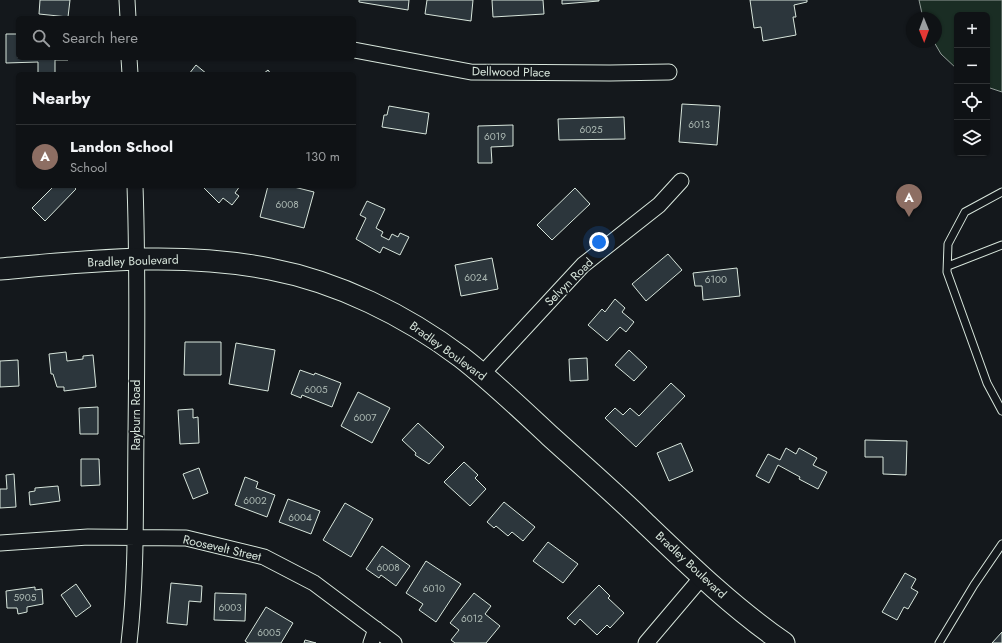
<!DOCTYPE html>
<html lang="en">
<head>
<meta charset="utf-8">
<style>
	:root { --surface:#0f1215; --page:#1d2022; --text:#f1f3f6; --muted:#9b9ea0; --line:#2f3234; --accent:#ffb74d }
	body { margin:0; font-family:Jost,sans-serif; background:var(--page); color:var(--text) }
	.controls { position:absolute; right:12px; top:12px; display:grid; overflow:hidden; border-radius:6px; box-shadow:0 1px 3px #0004 }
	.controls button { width:36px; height:36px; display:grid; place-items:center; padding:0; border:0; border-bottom:1px solid var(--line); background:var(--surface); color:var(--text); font:20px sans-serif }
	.compass { position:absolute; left:906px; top:12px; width:36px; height:36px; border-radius:50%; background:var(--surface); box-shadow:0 1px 3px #0004; rotate:179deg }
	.you { position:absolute; left:599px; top:242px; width:14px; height:14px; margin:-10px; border:3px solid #fff; border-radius:50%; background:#1a73e8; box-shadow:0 0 0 6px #1a73e833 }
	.badge { display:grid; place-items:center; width:26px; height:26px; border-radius:50%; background:var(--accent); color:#fff; font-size:13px; font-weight:700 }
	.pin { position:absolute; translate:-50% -33px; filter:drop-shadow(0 1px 2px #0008) }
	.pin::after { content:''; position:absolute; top:21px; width:14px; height:12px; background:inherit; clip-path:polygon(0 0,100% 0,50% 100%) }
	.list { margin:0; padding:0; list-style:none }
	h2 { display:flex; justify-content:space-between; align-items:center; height:52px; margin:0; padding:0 16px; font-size:17px }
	h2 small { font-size:13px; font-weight:400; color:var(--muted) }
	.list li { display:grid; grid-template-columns:26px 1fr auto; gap:12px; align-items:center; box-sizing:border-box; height:64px; padding:0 16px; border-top:1px solid var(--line) }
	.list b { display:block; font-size:15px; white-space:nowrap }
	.list p { margin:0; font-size:13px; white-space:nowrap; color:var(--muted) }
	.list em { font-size:13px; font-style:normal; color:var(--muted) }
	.icon { flex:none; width:22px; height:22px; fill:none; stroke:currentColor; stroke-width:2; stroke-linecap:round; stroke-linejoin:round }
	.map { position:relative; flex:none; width:1002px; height:643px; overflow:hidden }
	.search { position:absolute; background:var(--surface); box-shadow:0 1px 3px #0004; left:16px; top:16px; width:340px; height:44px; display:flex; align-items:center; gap:10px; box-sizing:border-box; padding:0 14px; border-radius:6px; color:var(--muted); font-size:15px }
	.panel { position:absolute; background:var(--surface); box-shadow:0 1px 3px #0004; left:16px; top:72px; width:340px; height:116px; border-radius:6px }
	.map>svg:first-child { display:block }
	.green { fill:#1a2d24; stroke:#939e99 }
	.building { fill:#2c363c; stroke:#d8e6dc }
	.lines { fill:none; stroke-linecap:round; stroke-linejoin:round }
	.service-casing { stroke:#d8e6dc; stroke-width:9 }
	.minor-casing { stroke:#d8e6dc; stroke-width:17 }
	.secondary-casing { stroke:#d8e6dc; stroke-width:23 }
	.service { stroke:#14181c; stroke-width:7 }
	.minor { stroke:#14181c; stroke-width:15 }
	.secondary { stroke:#14181c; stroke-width:21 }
	.labels { text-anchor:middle; stroke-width:3; stroke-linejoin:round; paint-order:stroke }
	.number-label { font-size:10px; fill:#adbab4 }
	.street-label { font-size:12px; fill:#d8e6dc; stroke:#14181c }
</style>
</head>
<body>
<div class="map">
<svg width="1002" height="643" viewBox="0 0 1002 643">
	<rect width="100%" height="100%" fill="#14181c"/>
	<path class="green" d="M919,0H1002V92L987,87V15H957V69L941,54L934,42H936V18H923Z"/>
	<path class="building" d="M40,0H70L68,17L39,14Z
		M359,0H409L408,10L359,2Z
		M427,0H473L471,21L425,14Z
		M492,0H543L544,14L493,17Z
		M562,0H599V1L562,4Z
		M750,0H807V2L794,5L796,17H793L796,35L763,41L761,27L754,28Z
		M6,34H18V58H68V60H55V74H38V62L6,63Z
		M196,65L207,74H189Z
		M268,70L271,74H263Z
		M682,104L720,106L717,145L679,142Z
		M389,106L429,113L426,134L382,127L384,115H387Z
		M624,117L625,139L559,140L558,119Z
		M513,125V146L491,147L492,163H478V126Z
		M54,186H73L76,189L45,221L32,208Z
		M202,186H240L235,193L239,196L232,205L223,198L219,203Z
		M268,186H290L314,192L304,228L260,217Z
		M575,188L590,204L552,240L537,225Z
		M367,201L385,209L376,228L383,232L381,236L389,240L392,234L398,237L400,233L409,237L400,255L383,247L380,253L356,239L366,218L360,215Z
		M668,254L682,270L646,301L632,284Z
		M492,258L498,289L461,296L455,265Z
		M737,268L740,296L703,300L702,286H695L693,273Z
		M615,299L625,308L622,312L634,322L626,332L620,327L607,341L588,325L602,309L605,312Z
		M185,342H221V375H184Z
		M236,343L275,350L268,391L229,384Z
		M629,350L647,367L634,381L615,365Z
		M66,352L67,361L83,359V356L93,355L96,387L64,391V387H57L53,374H51L49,354Z
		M587,358L588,380L570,381L569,359Z
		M18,360L19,386L0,387V361Z
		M300,370L314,375L315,373L341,383L332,407L302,395L301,398L291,394Z
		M671,383L685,396L636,447L605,418L615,408L623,415L630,408L639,416Z
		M358,392L390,408L372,443L341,426Z
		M98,407V434H80L79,408Z
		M193,409V418L198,417L199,443L180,444L178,410Z
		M418,423L444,447L429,464L415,455L416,453L402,440Z
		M865,440L907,441L906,475L883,474V457H865Z
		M681,443L693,471L669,481L657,453Z
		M786,448L796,454L799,448L817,458L813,465L827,472L818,489L799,479L800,477L778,465L769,483L756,476L768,454L780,460Z
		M81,459H99L100,485L81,486Z
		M464,462L478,475L475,478L486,489L470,506L444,482Z
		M199,468L208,493L193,499L183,474Z
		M14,474L16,507L0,508V489H7L6,475Z
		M245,477L258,482L256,488L275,495L267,517L235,505Z
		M58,486L60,501L30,505L29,492L35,491V488Z
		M288,499L320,511L311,534L279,522Z
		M504,502L535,527L523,541L512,532L508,536L496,526L494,528L487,522Z
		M345,503L373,519L351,557L323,540Z
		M548,542L578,564L563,583L533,561Z
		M382,546L410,566L396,586L381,575L379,578L366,569Z
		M426,561L461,584L436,622L419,610L423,604L406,593Z
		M905,573L916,579L911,588L918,592L908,609L904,607L897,620L882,612Z
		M171,583L202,586L201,602L189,601L187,625L167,623Z
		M76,584L91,606L76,617L61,595Z
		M599,585L610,596L608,598L624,613L610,628L607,625L597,635L580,619L575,625L567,618Z
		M35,587V590L42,589L43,604L27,607V612L18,614L17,608H7L6,591Z
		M215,593L246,594L245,621L214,620Z
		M474,593L491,606L485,614L500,626L486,643H455L451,640L459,630L450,623Z
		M266,607L293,623L281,643H248L245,641Z
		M1002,632V643H992Z
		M305,640L316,643H304Z"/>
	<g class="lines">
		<defs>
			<path id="service" d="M1002,192L965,212L948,244L947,272L987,383L1002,411
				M948,266L1002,245
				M939,643L974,585L1002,544"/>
			<path id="minor" d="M127,0L128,18
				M354,50L471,72L610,73L669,72
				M129,58L130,74
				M482,374L583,265L659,205L681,181
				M0,543L88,537L186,538L264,557L314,583L394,643
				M129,643C137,574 135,504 136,434C137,351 138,269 135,186
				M371,643L376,629
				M646,643L702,577"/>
			<path id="secondary" d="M0,269C90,261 181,251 270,269C338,282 405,315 461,357C492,381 521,409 550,436C581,464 612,491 642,520C687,563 732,607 784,643"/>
		</defs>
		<use href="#service" class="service-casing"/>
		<use href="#minor" class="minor-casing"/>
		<use href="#secondary" class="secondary-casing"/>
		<use href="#service" class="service"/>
		<use href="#minor" class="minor"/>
		<use href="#secondary" class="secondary"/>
	</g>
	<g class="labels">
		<g class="number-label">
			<text x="699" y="128">6013</text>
			<text x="591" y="133">6025</text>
			<text x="495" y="140">6019</text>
			<text x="287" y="208">6008</text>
			<text x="476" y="281">6024</text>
			<text x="716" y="283">6100</text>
			<text x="316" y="393">6005</text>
			<text x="365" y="421">6007</text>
			<text x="255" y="504">6002</text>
			<text x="300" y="521">6004</text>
			<text x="388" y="571">6008</text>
			<text x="434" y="592">6010</text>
			<text x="25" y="601">5905</text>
			<text x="230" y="611">6003</text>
			<text x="472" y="622">6012</text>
			<text x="269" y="636">6005</text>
		</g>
		<g class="street-label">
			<text transform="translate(511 72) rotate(1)" y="4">Dellwood Place</text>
			<text transform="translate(133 261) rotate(-2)" y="4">Bradley Boulevard</text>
			<text transform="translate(569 282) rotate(-45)" y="4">Selvyn Road</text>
			<text transform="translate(448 351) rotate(36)" y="4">Bradley Boulevard</text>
			<text transform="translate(136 415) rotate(-90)" y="4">Rayburn Road</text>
			<text transform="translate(222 548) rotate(13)" y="4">Roosevelt Street</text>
			<text transform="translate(691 565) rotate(43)" y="4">Bradley Boulevard</text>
		</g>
	</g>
</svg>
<div class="controls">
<button>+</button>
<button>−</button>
<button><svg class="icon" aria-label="locate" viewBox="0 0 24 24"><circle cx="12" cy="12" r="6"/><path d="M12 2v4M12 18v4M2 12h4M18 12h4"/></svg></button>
<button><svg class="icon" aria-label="layers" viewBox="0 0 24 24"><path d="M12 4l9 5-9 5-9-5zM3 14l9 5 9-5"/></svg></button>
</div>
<svg class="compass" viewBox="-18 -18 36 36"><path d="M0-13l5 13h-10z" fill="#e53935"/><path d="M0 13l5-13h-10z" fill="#9b9ea0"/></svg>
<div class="you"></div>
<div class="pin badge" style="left:909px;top:217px;background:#8d6e63">A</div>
<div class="search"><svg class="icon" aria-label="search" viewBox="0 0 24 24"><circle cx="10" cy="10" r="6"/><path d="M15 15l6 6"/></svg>Search here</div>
<section class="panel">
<h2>Nearby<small></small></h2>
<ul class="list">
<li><span class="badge" style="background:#8d6e63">A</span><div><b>Landon School</b><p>School</p></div><em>130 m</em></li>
</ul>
</section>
</div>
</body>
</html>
